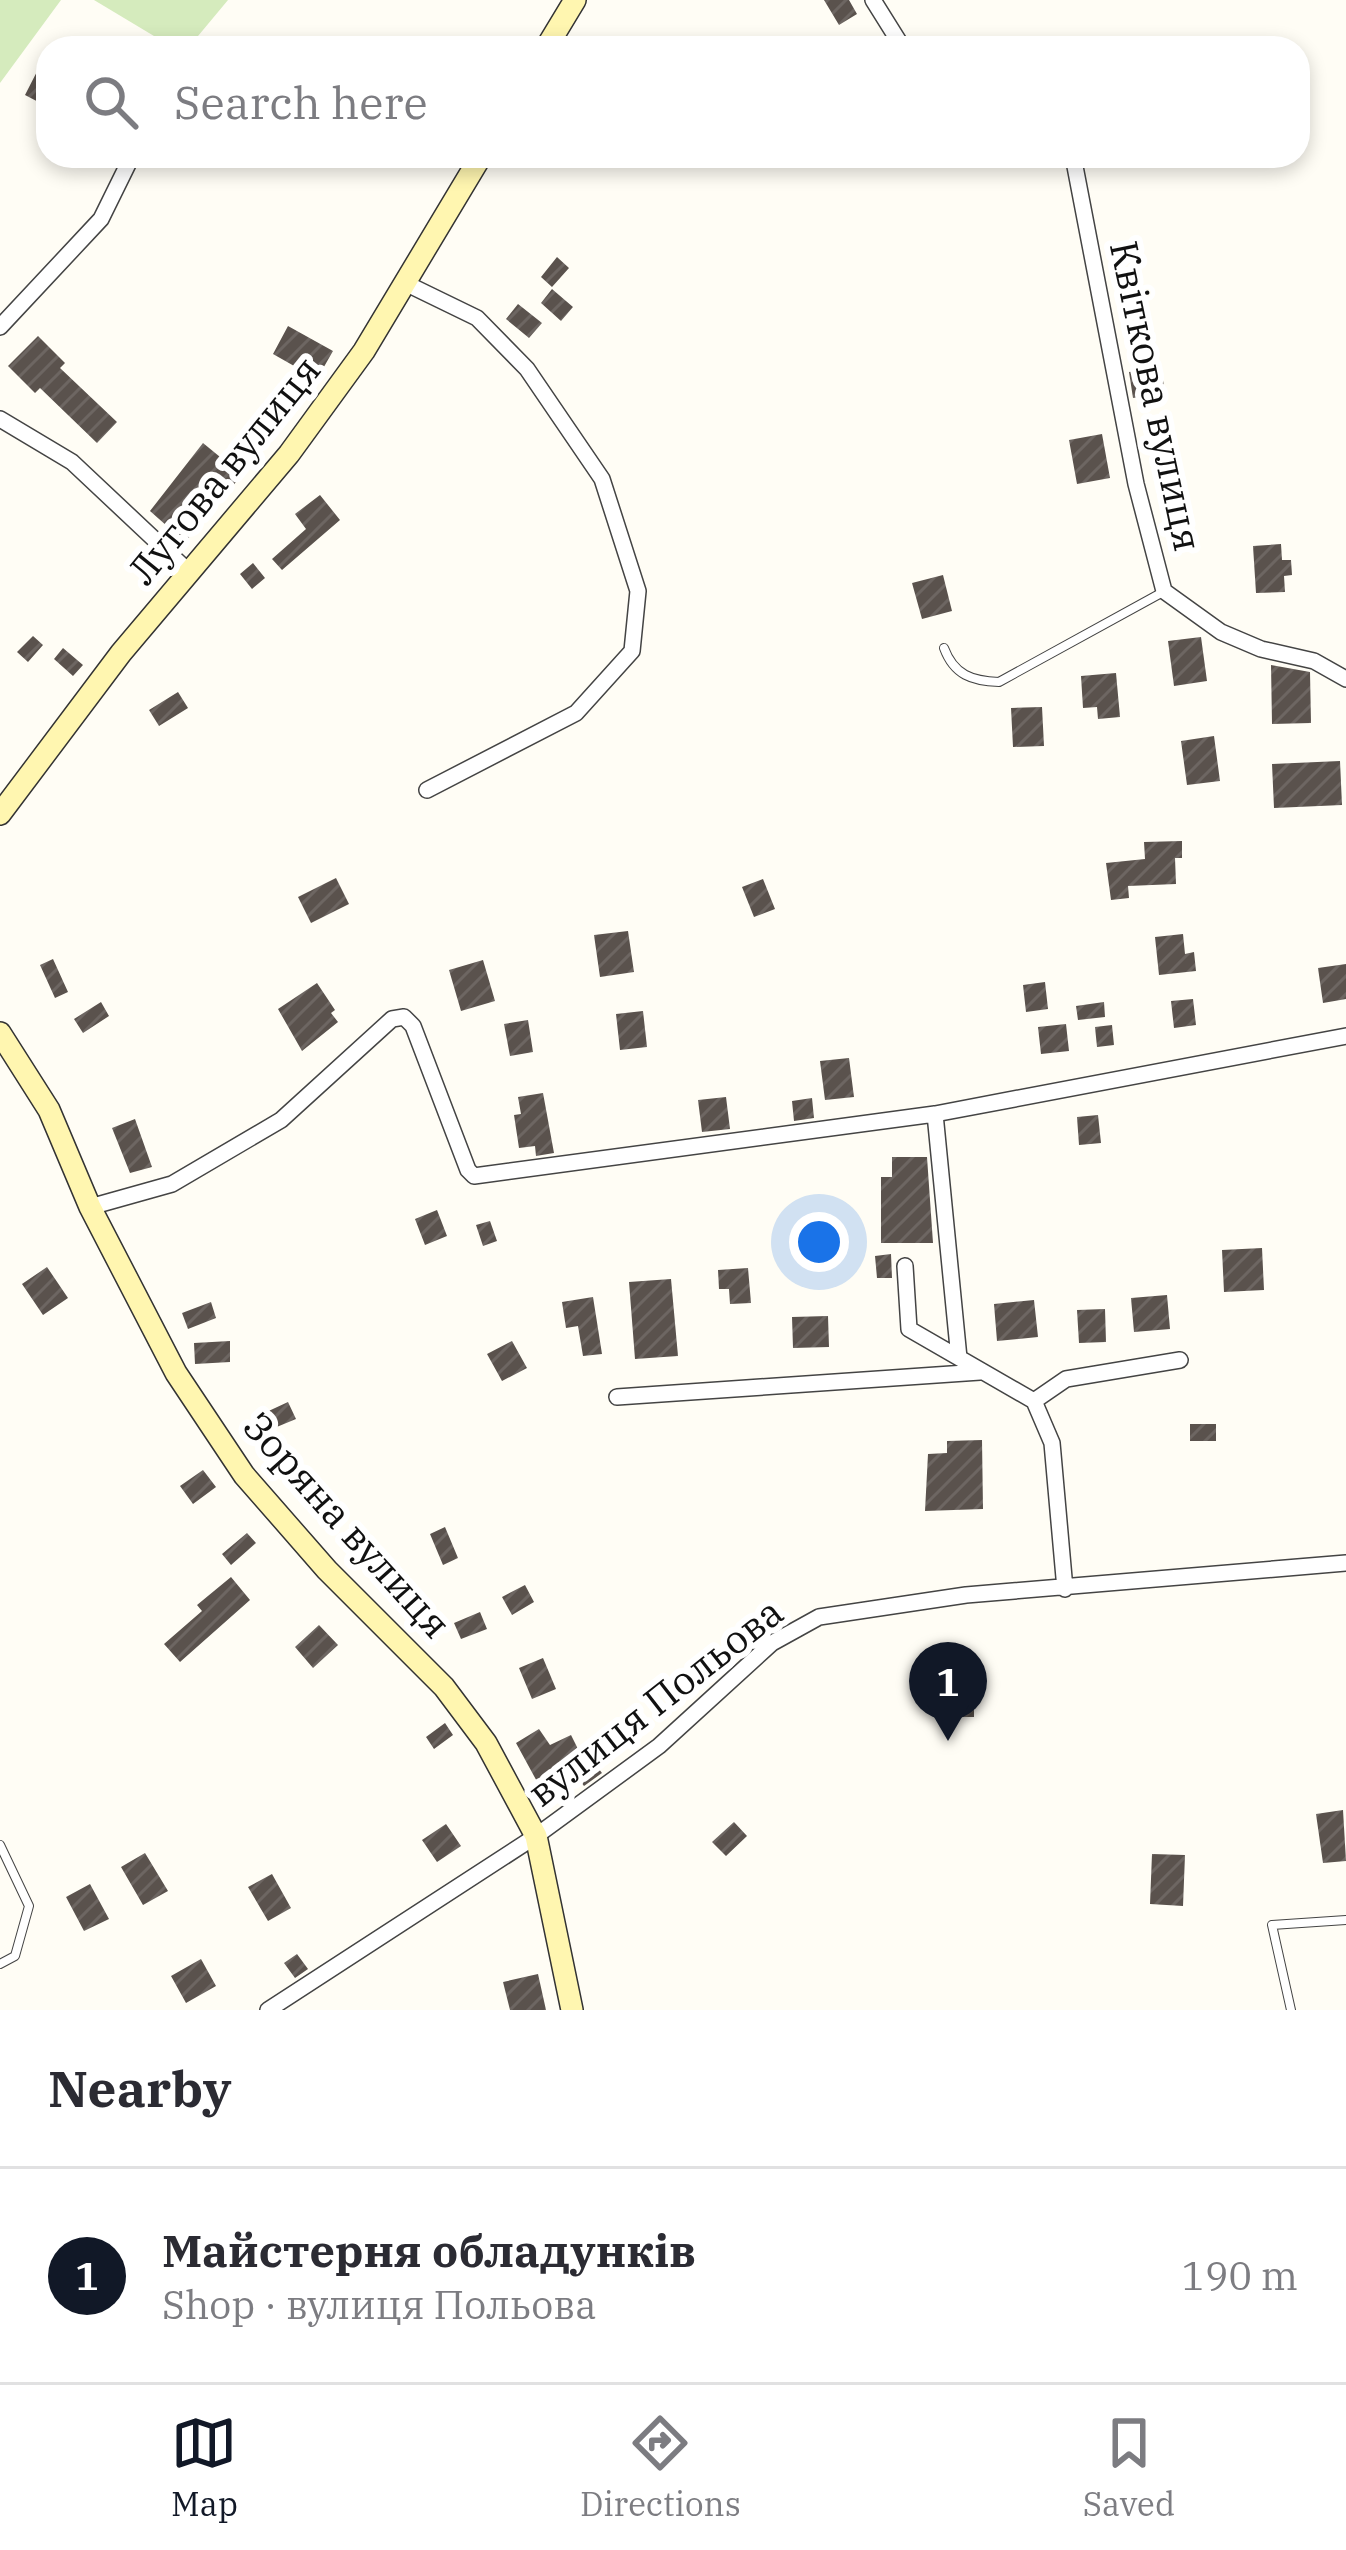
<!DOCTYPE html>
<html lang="en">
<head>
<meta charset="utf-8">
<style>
	:root { --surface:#fff; --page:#f2f2f3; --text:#2b2b33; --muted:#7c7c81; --line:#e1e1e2; --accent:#111827 }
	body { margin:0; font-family:"IBM Plex Serif",serif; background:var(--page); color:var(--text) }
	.you { position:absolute; left:819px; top:1242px; width:42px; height:42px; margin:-30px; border:9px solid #fff; border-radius:50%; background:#1a73e8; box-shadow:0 0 0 18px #1a73e833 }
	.badge { display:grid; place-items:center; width:78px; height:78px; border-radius:50%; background:var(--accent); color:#fff; font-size:39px; font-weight:700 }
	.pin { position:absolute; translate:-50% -99px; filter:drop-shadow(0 3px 6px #0008) }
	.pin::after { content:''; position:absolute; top:63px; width:42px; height:36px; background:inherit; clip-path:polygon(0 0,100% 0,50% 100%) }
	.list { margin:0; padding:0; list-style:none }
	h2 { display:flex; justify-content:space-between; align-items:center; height:156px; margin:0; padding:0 48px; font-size:51px }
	h2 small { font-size:39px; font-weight:400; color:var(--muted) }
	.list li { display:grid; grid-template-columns:78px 1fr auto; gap:36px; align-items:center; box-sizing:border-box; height:216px; padding:0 48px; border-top:3px solid var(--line) }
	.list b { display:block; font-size:45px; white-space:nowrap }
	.list p { margin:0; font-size:39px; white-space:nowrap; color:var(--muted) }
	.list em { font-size:39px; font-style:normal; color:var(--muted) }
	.icon { flex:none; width:66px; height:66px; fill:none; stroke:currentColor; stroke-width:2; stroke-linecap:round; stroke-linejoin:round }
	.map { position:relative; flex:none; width:1346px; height:2010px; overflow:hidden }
	.search { position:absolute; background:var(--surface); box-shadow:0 6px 18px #0003; left:36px; right:36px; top:36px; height:132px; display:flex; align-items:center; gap:30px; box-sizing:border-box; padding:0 42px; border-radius:36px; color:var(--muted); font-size:45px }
	.sheet { height:372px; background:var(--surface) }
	nav { display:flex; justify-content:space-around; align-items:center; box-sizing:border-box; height:168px; border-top:3px solid var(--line); background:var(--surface); font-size:33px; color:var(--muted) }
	nav a { display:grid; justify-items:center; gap:6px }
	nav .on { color:var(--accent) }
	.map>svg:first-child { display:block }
	.grass { fill:#d5ebbd }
	.building { fill:url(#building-hatch) }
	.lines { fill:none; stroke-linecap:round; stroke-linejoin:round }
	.lane-casing { stroke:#444; stroke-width:10 }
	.street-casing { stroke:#444; stroke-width:18 }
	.secondary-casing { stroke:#333; stroke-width:24 }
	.lane { stroke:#fff; stroke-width:8 }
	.street { stroke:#fff; stroke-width:15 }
	.secondary { stroke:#fff6b0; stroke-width:21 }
	.labels { text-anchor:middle; stroke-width:12; stroke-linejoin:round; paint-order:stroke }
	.street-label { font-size:39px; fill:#111; stroke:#fff }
</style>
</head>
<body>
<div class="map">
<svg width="1346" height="2010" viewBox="0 0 1346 2010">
	<defs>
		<pattern id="building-hatch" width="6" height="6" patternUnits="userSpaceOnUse" patternTransform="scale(3)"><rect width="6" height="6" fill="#5a524d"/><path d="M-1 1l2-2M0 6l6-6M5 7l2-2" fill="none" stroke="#6d6662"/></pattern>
	</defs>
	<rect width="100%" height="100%" fill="#fffdf5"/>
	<path class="grass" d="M0,0H61L0,83Z
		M94,0H228L188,48H174Z"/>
	<path class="building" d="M824,0H849L857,14L839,25Z
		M48,50V107L25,95Z
		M557,257L569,268L552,287L541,277Z
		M552,289L573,307L561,321L541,303Z
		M518,304L542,323L529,338L506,319Z
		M288,326L333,351L317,379L273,354Z
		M38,336L65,363L60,368L117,422L97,443L40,388L35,393L8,366Z
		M1161,367L1165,393L1133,398L1129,372Z
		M1102,434L1110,478L1077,484L1069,440Z
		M203,443L242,475L185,542L150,511Z
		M320,495L340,520L282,570L272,559L306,529L295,514Z
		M1281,544L1282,560H1291L1292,575L1284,576L1285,592L1256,593L1253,546Z
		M253,563L265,578L252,589L240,574Z
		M943,575L952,611L922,619L912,583Z
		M33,636L43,645L28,662L17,652Z
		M1201,637L1207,681L1174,686L1168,641Z
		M63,648L83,665L73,676L54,659Z
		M1271,665L1310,672L1311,723L1272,724Z
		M1116,673L1120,717L1098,719L1097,707L1083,708L1081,676Z
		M178,692L188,708L159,726L149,710Z
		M1042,707L1044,746L1013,747L1011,708Z
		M1214,736L1220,781L1187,785L1181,741Z
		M1340,761L1342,805L1274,808L1272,764Z
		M1182,841V858H1175L1176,884L1128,886L1129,898L1111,900L1106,863L1145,859L1144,842Z
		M336,878L349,904L311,923L298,897Z
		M763,879L775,909L754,917L742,887Z
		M628,931L634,972L600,977L594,935Z
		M1183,934L1185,954L1194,952L1196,971L1159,975L1155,937Z
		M53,959L68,992L55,998L40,965Z
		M483,960L495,1001L461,1011L449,970Z
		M1346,964V999L1323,1003L1318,968Z
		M1045,982L1048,1009L1026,1012L1023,985Z
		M317,983L335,1010L331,1013L338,1022L302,1051L278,1009Z
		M1193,999L1196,1025L1174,1028L1171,1001Z
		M101,1002L109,1016L83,1033L74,1019Z
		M1104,1002L1105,1017L1078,1020L1076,1006Z
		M643,1011L647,1047L620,1050L616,1014Z
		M528,1020L533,1052L510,1056L504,1024Z
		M1066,1024L1069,1051L1041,1054L1038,1027Z
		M1112,1025L1114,1045L1097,1047L1095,1027Z
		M849,1058L854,1097L825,1100L820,1061Z
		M543,1093L554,1153L536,1156L535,1146L519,1148L514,1115L521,1114L518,1097Z
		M726,1097L730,1129L702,1132L698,1100Z
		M812,1098L814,1118L794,1121L792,1101Z
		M1098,1115L1101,1143L1079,1145L1077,1117Z
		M135,1119L152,1167L130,1173L112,1128Z
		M892,1157H927L933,1243H881V1177H892Z
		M437,1210L447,1236L425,1245L415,1219Z
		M490,1221L497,1241L483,1246L476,1225Z
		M1262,1248L1264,1290L1224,1292L1222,1250Z
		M891,1254L892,1278H877L875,1256Z
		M47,1267L68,1298L43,1315L22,1284Z
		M748,1268L751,1303L730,1304L729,1289H719L718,1270Z
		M671,1279L678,1356L635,1359L629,1282Z
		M1167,1295L1170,1329L1134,1332L1131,1298Z
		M593,1297L602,1354L583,1356L578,1326L566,1328L562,1302Z
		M1034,1300L1038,1337L997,1341L994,1304Z
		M211,1302L216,1318L188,1329L182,1313Z
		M1105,1309L1106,1342L1079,1343L1077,1310Z
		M828,1316L829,1347L793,1348L792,1317Z
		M230,1341V1362L195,1364L194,1343Z
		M512,1341L527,1368L502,1381L487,1354Z
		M288,1402L296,1419L267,1431L260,1415Z
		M1190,1424H1216V1441H1190Z
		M982,1440L983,1509L925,1511L928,1454L947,1453V1441Z
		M203,1470L216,1487L193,1504L180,1486Z
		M445,1527L458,1558L443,1565L430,1534Z
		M247,1533L256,1543L231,1565L222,1554Z
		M231,1577L250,1600L180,1662L164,1644L202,1611L197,1605Z
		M525,1585L534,1602L512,1615L502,1597Z
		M480,1612L487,1629L461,1639L454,1623Z
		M319,1625L338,1645L313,1668L295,1647Z
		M543,1658L556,1689L532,1699L519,1668Z
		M974,1699V1717H943L942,1700Z
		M445,1723L453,1735L434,1749L426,1737Z
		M539,1729L550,1745L571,1735L586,1765L592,1760L602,1773L584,1786L578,1778L546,1798L516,1743Z
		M1343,1810L1346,1861L1323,1863L1316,1814Z
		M734,1822L747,1836L726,1856L712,1842Z
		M446,1824L461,1846L437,1862L422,1840Z
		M145,1853L168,1891L143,1905L121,1867Z
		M1152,1854L1185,1855L1183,1906L1150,1904Z
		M272,1874L291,1908L268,1921L248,1887Z
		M90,1884L109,1919L84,1931L66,1897Z
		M297,1954L308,1969L295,1978L284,1963Z
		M201,1959L216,1986L186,2003L171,1976Z
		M538,1974L546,2010H510L503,1982Z"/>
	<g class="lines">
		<defs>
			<path id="lane" d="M944,648C954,675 972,681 999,682L1163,592
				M0,1845L29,1906L15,1956L0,1964
				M1291,2010L1272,1925L1346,1920"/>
			<path id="street" d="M873,0L903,48
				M1073,156L1136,484L1164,591L1221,632L1261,649L1314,661L1346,679
				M405,283L477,318L527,369L602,479L638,591L632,651L576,713L427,790
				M0,327L101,219L132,156
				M0,419L72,462L189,572
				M935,1114L959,1358
				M90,1207L172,1184L281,1120L392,1019L404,1017L413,1026L468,1170L474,1176L935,1114L1346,1036
				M905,1266L909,1329L1034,1401L1052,1443L1065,1589
				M617,1397L980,1372
				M1034,1401L1066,1379L1180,1360
				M268,2010L536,1836L659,1746L772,1643L819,1617L966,1595L1346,1563"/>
			<path id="secondary" d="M546,48L575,0
				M0,814L121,653L289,454L364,351L481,156
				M0,1033L49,1110L90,1207L176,1373L244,1475L327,1570L444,1687L486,1743L536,1836L572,2010"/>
		</defs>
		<use href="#lane" class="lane-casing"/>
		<use href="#street" class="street-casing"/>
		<use href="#secondary" class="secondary-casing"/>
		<use href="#lane" class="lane"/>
		<use href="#street" class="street"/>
		<use href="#secondary" class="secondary"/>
	</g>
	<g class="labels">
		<g class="street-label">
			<text transform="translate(1156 396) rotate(78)" y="14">Квіткова вулиця</text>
			<text transform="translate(224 470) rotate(-51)" y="14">Лугова вулиця</text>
			<text transform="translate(347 1525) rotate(48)" y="14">Зоряна вулиця</text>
			<text transform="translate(655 1702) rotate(-38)" y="14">вулиця Польова</text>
		</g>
	</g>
</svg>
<div class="you"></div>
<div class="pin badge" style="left:948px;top:1741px">1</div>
<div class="search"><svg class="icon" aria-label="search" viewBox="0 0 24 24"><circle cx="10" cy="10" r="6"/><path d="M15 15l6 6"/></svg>Search here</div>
</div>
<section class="sheet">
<h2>Nearby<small></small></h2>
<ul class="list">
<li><span class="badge">1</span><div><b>Майстерня обладунків</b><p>Shop · вулиця Польова</p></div><em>190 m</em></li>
</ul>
</section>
<nav>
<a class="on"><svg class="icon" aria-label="map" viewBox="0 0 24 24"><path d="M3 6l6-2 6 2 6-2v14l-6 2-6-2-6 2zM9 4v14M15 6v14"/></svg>Map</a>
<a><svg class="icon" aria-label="directions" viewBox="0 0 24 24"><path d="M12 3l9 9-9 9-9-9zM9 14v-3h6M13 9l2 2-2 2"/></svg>Directions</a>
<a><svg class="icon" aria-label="saved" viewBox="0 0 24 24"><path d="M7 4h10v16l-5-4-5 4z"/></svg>Saved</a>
</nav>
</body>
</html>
